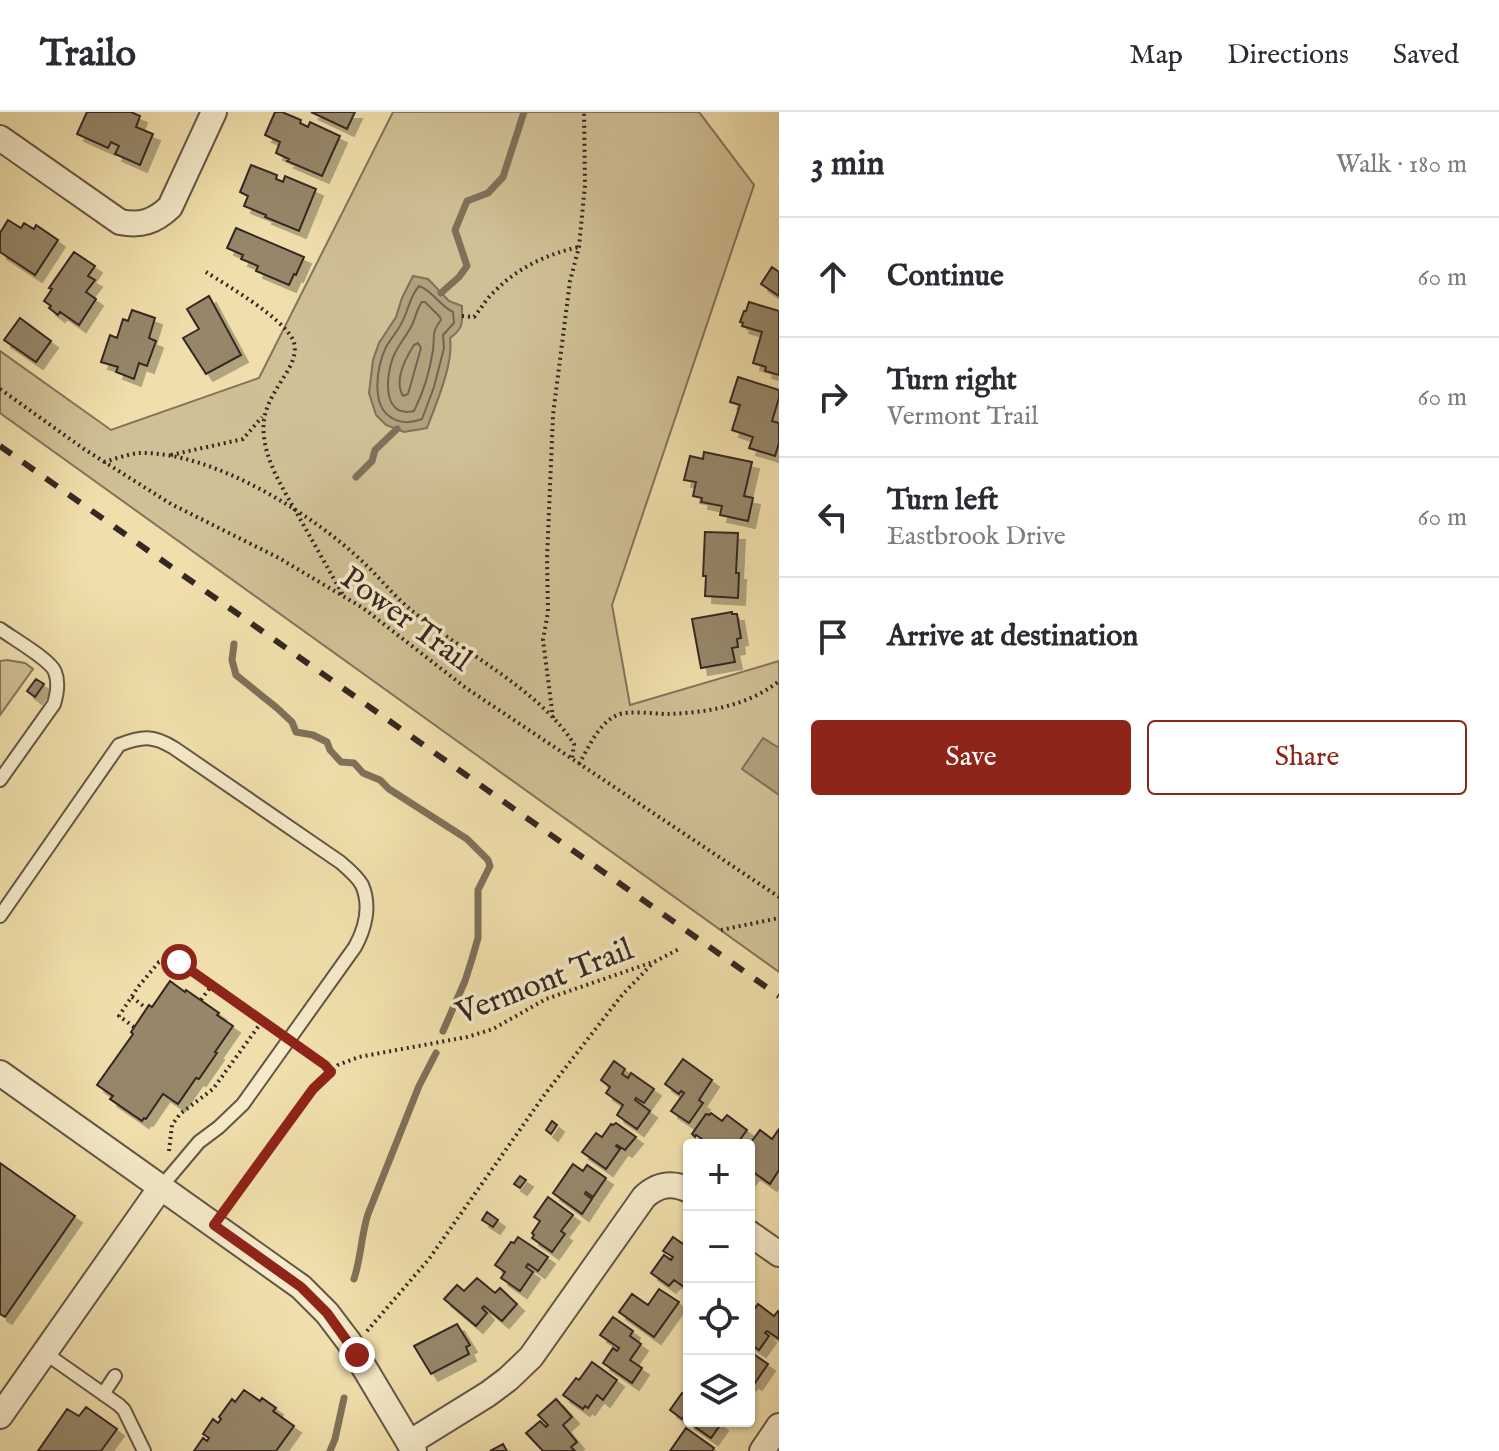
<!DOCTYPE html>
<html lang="en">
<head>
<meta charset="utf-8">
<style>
	:root { --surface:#fff; --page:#f7f7f7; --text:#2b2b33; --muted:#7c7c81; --line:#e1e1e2; --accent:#8f2418 }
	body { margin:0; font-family:"IM FELL English",serif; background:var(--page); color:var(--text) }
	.controls { position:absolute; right:24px; bottom:24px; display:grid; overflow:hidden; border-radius:8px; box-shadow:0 2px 6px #0004 }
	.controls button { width:72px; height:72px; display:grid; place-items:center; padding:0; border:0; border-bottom:2px solid var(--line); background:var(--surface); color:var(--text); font:40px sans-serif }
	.stop { position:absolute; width:24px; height:24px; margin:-18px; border:6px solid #8f2418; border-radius:50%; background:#fff }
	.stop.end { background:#8f2418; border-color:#fff; box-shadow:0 2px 8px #0008 }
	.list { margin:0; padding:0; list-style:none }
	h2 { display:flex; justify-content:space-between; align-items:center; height:104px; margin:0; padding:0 32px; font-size:34px }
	h2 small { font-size:26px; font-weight:400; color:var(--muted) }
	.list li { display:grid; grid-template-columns:52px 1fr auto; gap:24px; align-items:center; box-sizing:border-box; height:120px; padding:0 32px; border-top:2px solid var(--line) }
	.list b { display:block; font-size:30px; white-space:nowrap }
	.list p { margin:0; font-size:26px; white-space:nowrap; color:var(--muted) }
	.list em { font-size:26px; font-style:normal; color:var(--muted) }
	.actions { display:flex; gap:16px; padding:24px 32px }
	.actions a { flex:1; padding:18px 0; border:2px solid var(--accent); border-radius:8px; text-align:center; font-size:28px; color:var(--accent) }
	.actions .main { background:var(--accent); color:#fff }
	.icon { flex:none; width:44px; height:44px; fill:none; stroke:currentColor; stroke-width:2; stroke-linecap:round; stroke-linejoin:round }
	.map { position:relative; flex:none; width:779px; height:1339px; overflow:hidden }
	header { display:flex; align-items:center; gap:48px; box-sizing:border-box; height:112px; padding:0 40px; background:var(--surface); border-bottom:2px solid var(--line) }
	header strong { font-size:38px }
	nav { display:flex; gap:44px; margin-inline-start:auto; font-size:28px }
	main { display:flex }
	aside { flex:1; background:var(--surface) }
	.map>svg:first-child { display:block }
	.green { fill:#d0c095; stroke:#82745c; stroke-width:2 }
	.water { fill:#b0a17d; stroke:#7f7159; stroke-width:2 }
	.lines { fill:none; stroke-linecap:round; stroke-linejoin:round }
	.shore { stroke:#726450; stroke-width:2 }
	.stream { stroke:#7f7159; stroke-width:7 }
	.building { fill:#96876a; stroke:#352822; stroke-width:2; filter:url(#shadow) }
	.lane-casing { stroke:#645644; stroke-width:16 }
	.street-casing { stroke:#645644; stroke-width:28 }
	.path { stroke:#352822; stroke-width:4; stroke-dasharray:2 4; stroke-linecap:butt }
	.lane { stroke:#f5eac9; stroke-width:12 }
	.street { stroke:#f5eac9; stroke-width:24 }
	.rail { stroke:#352822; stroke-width:6; stroke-dasharray:14 14; stroke-linecap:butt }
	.route { stroke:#8f2418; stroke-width:10 }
	.labels { text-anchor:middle; stroke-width:7; stroke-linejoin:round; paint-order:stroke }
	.street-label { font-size:32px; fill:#352822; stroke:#f5eac9 }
</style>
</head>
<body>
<header>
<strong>Trailo</strong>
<nav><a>Map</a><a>Directions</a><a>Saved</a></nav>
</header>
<main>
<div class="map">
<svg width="779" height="1339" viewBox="0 0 779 1339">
	<defs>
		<filter id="shadow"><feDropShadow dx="7" dy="7" stdDeviation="0" flood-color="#0004"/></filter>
	</defs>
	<rect width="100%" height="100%" fill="#f0dfac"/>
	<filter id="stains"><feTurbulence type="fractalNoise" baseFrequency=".0025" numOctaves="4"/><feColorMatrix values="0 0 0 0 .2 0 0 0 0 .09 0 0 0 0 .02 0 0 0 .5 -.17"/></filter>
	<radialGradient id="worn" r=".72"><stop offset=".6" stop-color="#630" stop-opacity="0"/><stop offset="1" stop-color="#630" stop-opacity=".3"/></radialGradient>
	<path class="green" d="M393,0H699L754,73L612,493L630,593L779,549V860L0,301V239L111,318L259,266Z
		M7,548L25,551L33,557L0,603V549Z"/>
	<path class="water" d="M413,164L428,167L449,189L462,194C462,211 464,216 450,226C454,251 436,292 427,316L404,320L386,313L376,303L369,281L373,248L379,231L396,205L402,186Z
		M763,626L779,636V683L742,657Z"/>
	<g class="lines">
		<path class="shore" d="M419,174C432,178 440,194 453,200L454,211L443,223L444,236L434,275L422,307C412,311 402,312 392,306C370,294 377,254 386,235C391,226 399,218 403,208C409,196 410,184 419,174Z
			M422,190H425L440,205L441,208C431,221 435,223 433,238C430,258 423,281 414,299C380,307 386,259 395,241C400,231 407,223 412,213C416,205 417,196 422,190Z
			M418,231L421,236L408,282L403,284C394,269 405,247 414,233Z"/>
		<path class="stream" d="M441,181L459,165L467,154L455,118L467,89L488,81L503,65L524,0
			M356,365L372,349L375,338L397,317
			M234,532L232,548L236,563L277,596L292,610L296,620L313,623L327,630L330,638L341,650L354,651L363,661L380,668L389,677L467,727L488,748L490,754L478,778V826L472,847L465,869L443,919
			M354,1167C361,1146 361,1124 368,1102L419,974L436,941
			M330,1339L335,1327L344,1286"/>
	</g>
	<path class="building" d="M87,0H131L140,4L136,15L153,22L140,53L115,42L119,34L111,30L108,36L77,22Z
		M275,0H282L301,8L300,11L308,15L310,10L340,24L322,64L287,49L289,47L276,41L280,30L265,23Z
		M311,0H355L347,17Z
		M251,53L277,63L276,67L283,70L285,64L316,77L299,119L265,105L266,103L244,94L248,84L240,80Z
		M8,108L21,116L24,111L34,117L36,113L58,128L35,163L0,140V121Z
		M236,116L304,145L296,163L294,162L289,173L256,159L258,154L241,147L243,143L227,136Z
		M74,140L95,154L88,164L95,168L86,180L96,187L79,213L60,200L58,203L49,196L51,194L44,189L52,177L49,176Z
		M772,155L779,160V184L761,172Z
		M209,184L241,243L206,262L183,226L199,217L187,197Z
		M749,190L779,199V263L765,259L766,255L753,251L762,220L742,214L743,211L740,210L744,199H746Z
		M132,198L155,206L149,226L156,229L147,254L139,251L134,267L116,260L118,255L101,250L110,223L117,226L123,207L128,209Z
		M20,206L51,229L36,250L4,228Z
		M738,265L779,278V286L772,309L779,311V331L775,344L749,336L753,325L732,318L740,293L730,290Z
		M704,340L752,350L744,384L753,386L748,409L720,403L722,394L701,390L702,386L693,384L696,370L684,368L690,344L703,347Z
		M705,420L738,421L736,461H739L738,486L705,484L706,464H703Z
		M732,500V502H737L741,526L737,527L738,535L732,536L735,550L701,556L692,507Z
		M36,567L44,572L35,585L27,579Z
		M170,869L185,880L186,878L219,901L217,903L233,914L215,940L217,941L199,967L196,966L178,992L163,982L146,1007L144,1006L142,1009L110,987L113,984L97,973L133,922L131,920L149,893L152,895Z
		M683,947L712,968L699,988L703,991L689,1011L671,999L684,981L681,979L679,982L665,972Z
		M614,949L625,957L622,962L628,966L631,961L654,977L644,991L636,986L635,988L650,999L637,1017L617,1003L623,993L606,981L610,975L601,968Z
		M711,1001L722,1009L727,1003L747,1018L736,1033H717L713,1030L711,1033H707L708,1031L696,1023L695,1025L692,1022L706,1002L709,1003Z
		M552,1009L557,1013L551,1022L546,1018Z
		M616,1011L636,1025L625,1038L617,1033L616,1034L620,1037L606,1057L582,1040L596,1021L602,1025L611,1012L613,1013Z
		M779,1017V1058L770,1072L753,1060L749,1065V1033L760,1018L772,1027Z
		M0,1051L75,1104L5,1205L0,1202Z
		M573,1052L583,1059L587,1053L606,1066L593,1085L586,1080L585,1082L592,1087L582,1102L553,1081Z
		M520,1064L526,1068L520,1076L514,1072Z
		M548,1085L573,1103L561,1119L565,1122L552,1140L532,1126L534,1123L532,1121L540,1109L534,1105Z
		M487,1100L498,1108L493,1115L482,1108Z
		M518,1125L548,1145L538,1159L528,1152L526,1155L533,1160L520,1179L501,1166L505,1160L495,1153L511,1130L514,1131Z
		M673,1125L689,1136V1168L684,1175L674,1168L669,1174L651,1161L664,1143L671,1148L673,1145L663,1139Z
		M477,1166L495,1181L500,1176L517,1192L502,1209L484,1194L482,1196L487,1201L476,1214L444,1187L457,1173L464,1179Z
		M659,1177L679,1190L654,1225L619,1200L632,1182L648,1193Z
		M758,1192L774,1204L778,1199L779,1200V1227L767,1219L765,1221L769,1224L759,1238L749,1231V1205Z
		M613,1205L633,1219L630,1224L641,1232L630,1248L642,1256L632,1271L603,1251L613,1236L617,1239L619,1236L600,1223Z
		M457,1212L470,1233L466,1235L469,1242L431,1262L414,1234Z
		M749,1239L768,1252L755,1271L751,1268L749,1272Z
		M592,1250L617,1268L603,1288L597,1283L588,1296L585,1294L583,1297L563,1283L576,1266L579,1268Z
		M244,1278L260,1289L262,1286L276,1296L273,1299L294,1314L276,1339H194L203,1326L207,1329L209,1326L203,1322L213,1307L218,1311L221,1307L219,1305L232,1287L235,1290Z
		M682,1281L689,1285V1302L687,1301L682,1307L670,1298Z
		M556,1287L572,1305L563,1313L577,1330L571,1335L575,1339H543L526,1321L540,1309L546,1315L548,1313L538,1303Z
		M86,1295L117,1317L101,1339H38L67,1297L79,1304Z
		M689,1309H717L721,1312L711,1326L688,1310Z
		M686,1316L714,1336L712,1339H670Z
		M503,1332L507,1339H490Z"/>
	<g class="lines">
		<defs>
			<path id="lane" d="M0,517C12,526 51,548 55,560C59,570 57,582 54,592L0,668
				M0,804L119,633C142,624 153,623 174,636L340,750C347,756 357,764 362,773C371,794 365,817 355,835L243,992L219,1015L199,1030L161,1075
				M45,1241L119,1293L124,1298L144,1339
				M103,1282L115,1264"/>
			<path id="street" d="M0,26L120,110C141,114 154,110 170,95L214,0
				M0,961L301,1175L327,1201L349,1230L414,1339
				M749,1121L779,1142
				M0,1304L161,1075
				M409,1331L488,1282L508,1267L531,1245L644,1085C658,1072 672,1070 689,1078
				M762,1339L779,1314"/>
		</defs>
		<use href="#lane" class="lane-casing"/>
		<use href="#street" class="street-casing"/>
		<path class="path" d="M206,160C228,174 283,206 293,228C299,242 289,257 282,268C270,287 261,302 264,325C267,351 282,375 295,398C311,426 327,455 343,483
			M462,204L474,205C481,197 486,187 494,180C517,156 547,142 579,135
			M0,277L84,337L171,392L279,446L363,496L466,576L779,785
			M171,343L243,327L262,305
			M104,350C115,347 128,342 139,341C212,339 313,402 364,451C380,466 394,484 411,498C462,540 539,577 574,632L572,647
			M553,606L543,528L548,500L547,447L553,303L570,169L579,135L585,73L584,0
			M579,652C589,635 598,612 617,603C628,598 654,602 667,602C704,601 749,594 779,569
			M721,818L779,806
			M132,885L147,897
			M201,888L212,873L275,917
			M134,915L119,904L138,875L159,850C184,846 193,860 212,873
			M302,936L325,953L331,960
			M169,1039L172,1013L180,1002L213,977L263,908
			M228,1096L313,977L338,953L359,945L467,925L493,917L546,887L656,849L681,836
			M367,1219L429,1147L545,982L622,883L654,850"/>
		<use href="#lane" class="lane"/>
		<use href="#street" class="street"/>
		<path class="rail" d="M0,334L779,884"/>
	</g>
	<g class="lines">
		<path class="route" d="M179,850L325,953L331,960L313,977L214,1113L301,1175L327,1201L357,1243"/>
	</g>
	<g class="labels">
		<g class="street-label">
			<text transform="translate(407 506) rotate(36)" y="11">Power Trail</text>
			<text transform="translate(544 868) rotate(-21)" y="11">Vermont Trail</text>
		</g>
	</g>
	<rect width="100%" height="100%" filter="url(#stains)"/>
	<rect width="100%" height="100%" fill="url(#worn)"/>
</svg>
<div class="controls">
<button>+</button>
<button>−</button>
<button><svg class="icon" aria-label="locate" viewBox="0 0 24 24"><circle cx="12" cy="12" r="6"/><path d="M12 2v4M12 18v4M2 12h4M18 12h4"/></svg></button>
<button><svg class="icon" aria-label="layers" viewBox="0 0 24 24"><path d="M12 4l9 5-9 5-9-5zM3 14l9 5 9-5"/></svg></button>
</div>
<div class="stop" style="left:179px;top:850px"></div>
<div class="stop end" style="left:357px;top:1243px"></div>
</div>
<aside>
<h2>3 min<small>Walk · 180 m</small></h2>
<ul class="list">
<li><svg class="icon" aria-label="ahead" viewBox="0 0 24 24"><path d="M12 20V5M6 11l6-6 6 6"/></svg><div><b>Continue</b></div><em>60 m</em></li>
<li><svg class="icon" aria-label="right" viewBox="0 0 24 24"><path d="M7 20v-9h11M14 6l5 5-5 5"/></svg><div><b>Turn right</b><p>Vermont Trail</p></div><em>60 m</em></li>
<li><svg class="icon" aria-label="left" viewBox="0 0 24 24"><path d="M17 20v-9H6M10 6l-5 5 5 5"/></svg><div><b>Turn left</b><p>Eastbrook Drive</p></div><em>60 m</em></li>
<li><svg class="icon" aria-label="arrive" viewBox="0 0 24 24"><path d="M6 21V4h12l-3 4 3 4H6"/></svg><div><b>Arrive at destination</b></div></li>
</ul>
<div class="actions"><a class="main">Save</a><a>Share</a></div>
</aside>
</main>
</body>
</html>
